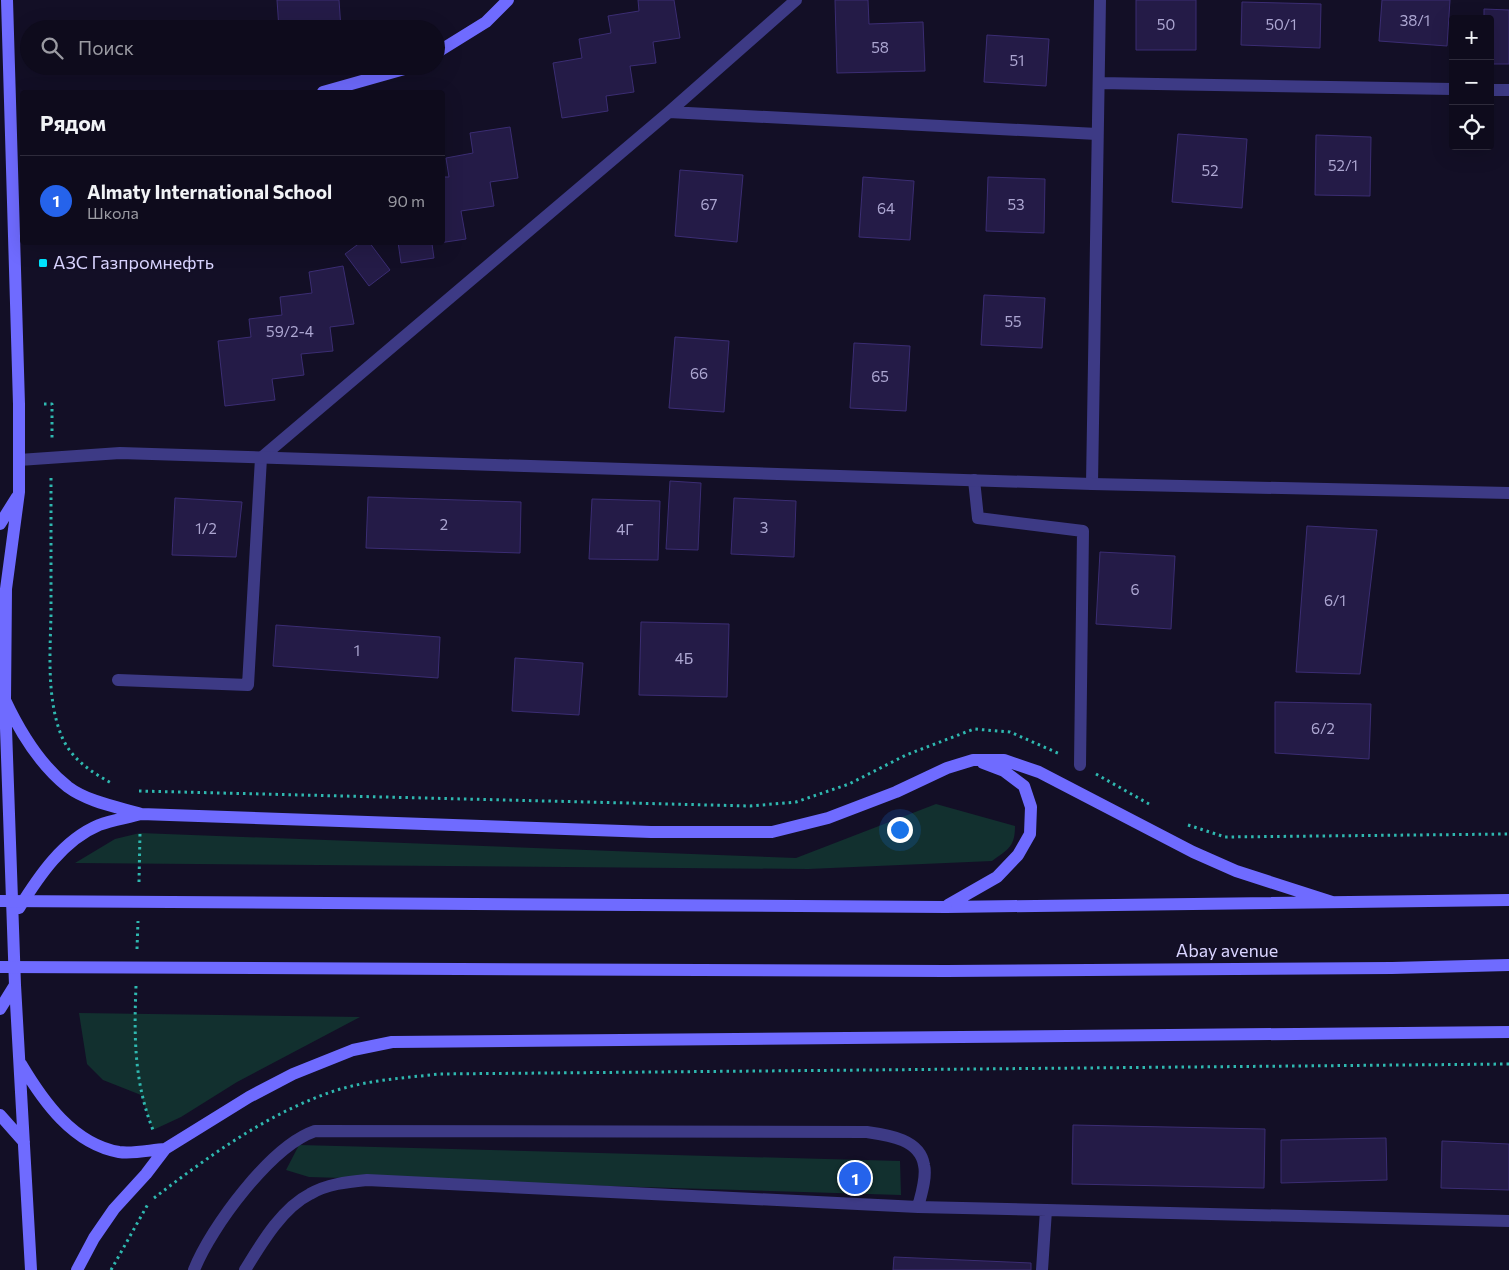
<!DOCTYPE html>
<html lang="ru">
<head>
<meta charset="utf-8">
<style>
	:root { --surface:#0e0b1c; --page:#1c1929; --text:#f1f3f6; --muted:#9b9ba3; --line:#2e2b3b; --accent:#2563eb }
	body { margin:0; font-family:Commissioner,sans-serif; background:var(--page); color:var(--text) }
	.controls { position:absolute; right:15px; top:15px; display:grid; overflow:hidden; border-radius:5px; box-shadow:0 5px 20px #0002 }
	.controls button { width:45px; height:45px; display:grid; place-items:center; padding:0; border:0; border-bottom:1px solid var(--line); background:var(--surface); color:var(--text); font:25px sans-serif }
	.you { position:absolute; left:899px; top:829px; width:18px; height:18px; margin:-12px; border:4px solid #fff; border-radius:50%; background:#1a73e8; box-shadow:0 0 0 8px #1a73e833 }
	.badge { display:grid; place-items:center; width:32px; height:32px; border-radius:50%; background:var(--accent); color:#fff; font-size:16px; font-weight:700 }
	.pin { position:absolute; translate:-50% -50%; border:2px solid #fff; box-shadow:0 1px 5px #0006 }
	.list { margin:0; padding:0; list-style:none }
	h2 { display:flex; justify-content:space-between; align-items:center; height:65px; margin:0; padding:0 20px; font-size:21px }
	h2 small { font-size:16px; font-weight:400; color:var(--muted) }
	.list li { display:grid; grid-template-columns:32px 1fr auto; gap:15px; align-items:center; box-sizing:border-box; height:90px; padding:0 20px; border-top:1px solid var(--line) }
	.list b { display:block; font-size:19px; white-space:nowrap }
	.list p { margin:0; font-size:16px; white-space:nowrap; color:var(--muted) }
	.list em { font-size:16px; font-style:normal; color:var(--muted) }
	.icon { flex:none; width:28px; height:28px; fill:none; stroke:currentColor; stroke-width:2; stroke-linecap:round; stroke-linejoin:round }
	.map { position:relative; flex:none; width:1509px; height:1270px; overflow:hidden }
	.search { position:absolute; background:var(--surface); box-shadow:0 5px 20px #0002; left:20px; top:20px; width:425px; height:55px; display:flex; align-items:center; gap:12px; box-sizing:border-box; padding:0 18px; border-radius:28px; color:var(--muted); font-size:19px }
	.panel { position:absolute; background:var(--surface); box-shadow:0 5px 20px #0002; left:20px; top:90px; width:425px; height:155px; border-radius:5px }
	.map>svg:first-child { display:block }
	.green { fill:#12302f }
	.building { fill:#241b47; stroke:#3b2d73 }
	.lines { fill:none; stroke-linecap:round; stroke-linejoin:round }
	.path { stroke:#2fb8b0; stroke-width:3; stroke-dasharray:2.5 4; stroke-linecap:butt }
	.lane { stroke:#3d3a85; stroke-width:12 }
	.street { stroke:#3d3a85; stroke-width:12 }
	.secondary { stroke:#6f6bff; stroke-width:12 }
	.secondary-bridge { stroke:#6f6bff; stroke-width:12 }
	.poi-dot { fill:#00e5ff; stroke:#130f26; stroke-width:2 }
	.labels { text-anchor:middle; stroke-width:4; stroke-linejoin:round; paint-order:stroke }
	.number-label { font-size:15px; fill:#aca6d1 }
	.poi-label { font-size:18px; fill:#d9d4ff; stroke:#130f26; text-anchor:start }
	.street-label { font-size:18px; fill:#d9d4ff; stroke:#130f26 }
</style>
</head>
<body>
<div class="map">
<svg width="1509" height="1270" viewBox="0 0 1509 1270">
	<rect width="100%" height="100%" fill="#130f26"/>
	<path class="green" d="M936,804L1015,826C1015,846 1009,849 992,861L808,869L75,863L115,839L140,833L796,858Z
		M79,1013L360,1017L237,1082L181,1117L153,1130L141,1095L103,1080L87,1064Z
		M299,1145L900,1161L901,1195L309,1177L286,1170Z"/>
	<path class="building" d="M277,0H339L341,29H279Z
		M638,0H674L680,38L653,42L656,63L630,66L634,92L606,96L608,111L562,118L553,63L582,58L579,39L611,33L608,16L639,11Z
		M835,0H868L869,24L923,22L925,71L837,73Z
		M1136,0H1196V50H1136Z
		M1382,0H1450L1447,46L1379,41Z
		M1242,2L1321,4L1320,48L1241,45Z
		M1484,9L1509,10V64H1490V19H1484Z
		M987,35L1049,39L1046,86L984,82Z
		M510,127L518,178L490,182L494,206L461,211L466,239L432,244L434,258L401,263L398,242H442V177H449L446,158L473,153L470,133Z
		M1178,134L1247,139L1242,208L1172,202Z
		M1316,135L1371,137L1370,196L1315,195Z
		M680,170L743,175L737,242L675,236Z
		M863,177L914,181L910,240L859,237Z
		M988,177L1045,179L1044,233L986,231Z
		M361,242H369L390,270L369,286L345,254Z
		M343,266L354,324L330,327L333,351L301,354L304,375L272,379L275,400L225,406L218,341L251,337L249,319L282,315L280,297L312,293L309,272Z
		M984,295L1045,298L1042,348L981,345Z
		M675,337L729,341L724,412L669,408Z
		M854,343L910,346L906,411L850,408Z
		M670,481L701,483L698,550L666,549Z
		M368,497L521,502L520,553L366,548Z
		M175,498L242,502L236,557L172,555Z
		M734,498L796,501L794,557L731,554Z
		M592,499L660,501L658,560L589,559Z
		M1307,526L1377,530L1360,674L1296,672Z
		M1100,552L1175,556L1171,629L1096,624Z
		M641,622L729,624L727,697L639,695Z
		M276,625L440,637L438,678L273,666Z
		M515,658L583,663L579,715L512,711Z
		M1275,702L1371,704L1369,759L1275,753Z
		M1073,1125L1265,1129L1264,1188L1072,1184Z
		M1386,1138L1387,1180L1281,1183V1140Z
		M1442,1141L1509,1144V1190L1441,1188Z
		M894,1257L1031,1263V1270H893Z"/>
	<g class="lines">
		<path class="path" d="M44,404H52V439
			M51,478C51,524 51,570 51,615C50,653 47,696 60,732C69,758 91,772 113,784
			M1096,774L1149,804
			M139,791L750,806L796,802L849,784L906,755L974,729L1010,732L1060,754
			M1188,825L1225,837L1509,834
			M139,882L140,833
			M137,949L138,921
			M136,986C134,1036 134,1082 153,1130
			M154,1198C209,1156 268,1113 334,1091C368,1080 403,1078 439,1074L1509,1064
			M111,1270L148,1204"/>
		<path class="lane" d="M1099,83L1453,89
			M1490,90H1509
			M669,112L1097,134
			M974,480L978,518L1083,531L1080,765
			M1092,484L1100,0
			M118,680L248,685L261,458L669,112L796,0
			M194,1270C211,1227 271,1146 315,1131L867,1132C888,1135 920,1139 924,1165C927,1177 921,1195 918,1207
			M245,1270C261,1244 282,1208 310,1194C327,1184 347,1182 367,1180L918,1207L1509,1221
			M1042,1270L1046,1210"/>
		<path class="street" d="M19,460L120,453L1092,484L1509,493"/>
		<path class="secondary" d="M7,0L19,404V492L6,589L5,700L15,985L31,1270
			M436,53L486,22L508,0
			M323,92L415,66
			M0,524L17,497
			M5,700C20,732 40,765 68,787C88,802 118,807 141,814L651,832H772L828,818L896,792L947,768L973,760H1004L1039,772L1193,852L1236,871L1332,902
			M948,905L997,877L1018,855L1030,834L1031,807L1024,786L1004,771L983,763
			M946,907L1509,900
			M19,908C39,876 63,840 99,825C112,820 127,818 141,814
			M946,971L1392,968L1509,965
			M0,1009L15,985
			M21,1064C43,1101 73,1144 119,1152C133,1154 150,1150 165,1149
			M0,1115L24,1142
			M77,1270L94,1238L114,1209L146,1174L165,1149L249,1097L293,1074L353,1050L392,1042L1509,1032"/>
		<path class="secondary-bridge" d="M0,901L946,907
			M0,967L946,971"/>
	</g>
	<rect class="poi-dot" x="38" y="258" width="10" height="10" rx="2.5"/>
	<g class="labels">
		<g class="number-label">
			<text x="1415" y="26">38/1</text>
			<text x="1166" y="30">50</text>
			<text x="1281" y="30">50/1</text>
			<text x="880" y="53">58</text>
			<text x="1017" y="66">51</text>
			<text x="1343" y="171">52/1</text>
			<text x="1210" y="176">52</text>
			<text x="709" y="210">67</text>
			<text x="1016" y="210">53</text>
			<text x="886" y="214">64</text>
			<text x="1013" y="327">55</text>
			<text x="290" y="337">59/2-4</text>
			<text x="699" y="379">66</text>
			<text x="880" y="382">65</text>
			<text x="444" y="530">2</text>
			<text x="764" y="533">3</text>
			<text x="206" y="534">1/2</text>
			<text x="625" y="535">4Г</text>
			<text x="1135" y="595">6</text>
			<text x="1335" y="606">6/1</text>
			<text x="357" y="656">1</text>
			<text x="684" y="664">4Б</text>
			<text x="1323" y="734">6/2</text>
		</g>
		<g class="poi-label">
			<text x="53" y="269">АЗС Газпромнефть</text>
		</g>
		<g class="street-label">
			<text x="1227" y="957">Abay avenue</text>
		</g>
	</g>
</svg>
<div class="controls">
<button>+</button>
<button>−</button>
<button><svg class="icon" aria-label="locate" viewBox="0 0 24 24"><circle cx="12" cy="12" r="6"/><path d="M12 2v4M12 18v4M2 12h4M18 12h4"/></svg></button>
</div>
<div class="you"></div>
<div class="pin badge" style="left:855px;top:1178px">1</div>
<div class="search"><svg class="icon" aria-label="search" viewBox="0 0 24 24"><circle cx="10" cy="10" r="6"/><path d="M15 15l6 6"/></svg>Поиск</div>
<section class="panel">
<h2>Рядом<small></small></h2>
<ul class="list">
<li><span class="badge">1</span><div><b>Almaty International School</b><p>Школа</p></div><em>90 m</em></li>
</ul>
</section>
</div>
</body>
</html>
